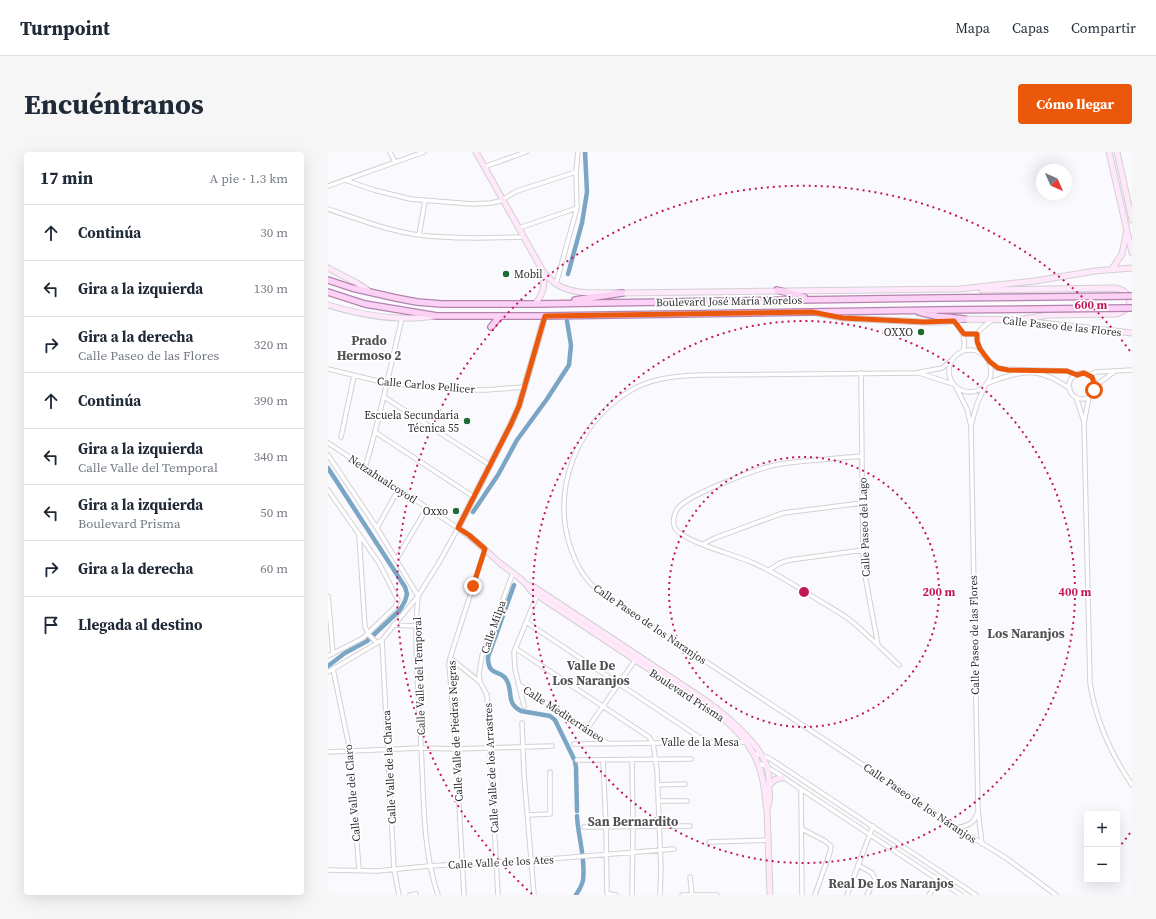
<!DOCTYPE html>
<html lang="es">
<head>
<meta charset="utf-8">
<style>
	:root { --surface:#fff; --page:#f6f6f7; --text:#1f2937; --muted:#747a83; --line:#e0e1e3; --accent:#ea580c }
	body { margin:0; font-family:"Source Serif 4",serif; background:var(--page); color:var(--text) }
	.controls { position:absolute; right:12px; bottom:12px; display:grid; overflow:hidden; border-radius:4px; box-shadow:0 4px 16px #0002 }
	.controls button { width:36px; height:36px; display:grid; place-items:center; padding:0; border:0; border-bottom:1px solid var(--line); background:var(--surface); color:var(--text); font:20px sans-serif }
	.compass { position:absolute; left:708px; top:12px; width:36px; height:36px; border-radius:50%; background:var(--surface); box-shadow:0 4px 16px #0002; rotate:135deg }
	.stop { position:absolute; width:12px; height:12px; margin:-9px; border:3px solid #ea580c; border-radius:50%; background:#fff }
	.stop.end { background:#ea580c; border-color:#fff; box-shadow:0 1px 4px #0008 }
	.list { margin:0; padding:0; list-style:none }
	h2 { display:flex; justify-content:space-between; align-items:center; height:52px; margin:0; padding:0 16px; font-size:17px }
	h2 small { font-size:13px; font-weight:400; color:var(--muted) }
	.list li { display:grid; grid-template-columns:26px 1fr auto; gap:12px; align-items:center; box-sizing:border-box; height:56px; padding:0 16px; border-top:1px solid var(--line) }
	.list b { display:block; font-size:15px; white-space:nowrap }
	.list p { margin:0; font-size:13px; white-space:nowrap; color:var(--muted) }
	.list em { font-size:13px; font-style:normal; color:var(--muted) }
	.icon { flex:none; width:22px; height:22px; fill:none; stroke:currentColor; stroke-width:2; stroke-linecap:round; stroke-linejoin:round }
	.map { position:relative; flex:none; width:804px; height:743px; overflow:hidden; border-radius:4px }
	header { display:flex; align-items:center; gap:24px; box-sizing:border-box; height:56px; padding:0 20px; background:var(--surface); border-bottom:1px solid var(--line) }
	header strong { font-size:19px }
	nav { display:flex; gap:22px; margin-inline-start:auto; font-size:14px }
	.intro { display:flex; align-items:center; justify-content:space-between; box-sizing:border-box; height:96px; padding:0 24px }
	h1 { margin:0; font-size:28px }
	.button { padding:10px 18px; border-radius:4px; background:var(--accent); color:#fff; font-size:14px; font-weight:700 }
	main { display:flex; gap:24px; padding:0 24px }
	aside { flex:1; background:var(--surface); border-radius:4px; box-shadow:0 4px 16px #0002 }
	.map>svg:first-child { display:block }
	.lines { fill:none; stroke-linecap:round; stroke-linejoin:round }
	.canal { stroke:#7aa5c5; stroke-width:4.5 }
	.street-casing { stroke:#d2d1d4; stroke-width:5.5 }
	.secondary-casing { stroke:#d2d1d4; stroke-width:7 }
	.primary-casing { stroke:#b384ad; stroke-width:8 }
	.street { stroke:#fff; stroke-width:3.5 }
	.secondary { stroke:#fee8fa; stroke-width:5 }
	.primary { stroke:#fcd1f6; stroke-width:5.5 }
	.primary-bridge-casing { stroke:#b384ad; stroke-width:8; stroke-linecap:butt }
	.primary-bridge { stroke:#fcd1f6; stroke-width:5.5 }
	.route { stroke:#ea580c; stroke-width:5 }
	.ring { fill:none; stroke:#c2185b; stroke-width:2; stroke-dasharray:2 4 }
	.poi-dot { fill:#226b37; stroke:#fff; stroke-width:1.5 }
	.labels { text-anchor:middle; stroke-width:3.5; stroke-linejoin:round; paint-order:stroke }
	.poi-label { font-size:11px; fill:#2f2e30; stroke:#fff; text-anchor:end }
	.street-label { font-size:11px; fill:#2f2e30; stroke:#fff }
	.quarter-label { font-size:13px; font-weight:bold; fill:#525154; stroke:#fff }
	.centre { fill:#c2185b; stroke:#fff; stroke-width:2 }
	.ring-label { font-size:12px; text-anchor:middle; font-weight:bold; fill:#c2185b; stroke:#fff; stroke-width:3.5; stroke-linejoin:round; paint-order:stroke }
</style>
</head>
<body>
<header>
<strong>Turnpoint</strong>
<nav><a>Mapa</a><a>Capas</a><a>Compartir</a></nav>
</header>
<div class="intro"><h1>Encuéntranos</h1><a class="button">Cómo llegar</a></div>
<main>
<aside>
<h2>17 min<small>A pie · 1.3 km</small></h2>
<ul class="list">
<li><svg class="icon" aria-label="ahead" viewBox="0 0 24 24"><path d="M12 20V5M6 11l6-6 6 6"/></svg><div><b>Continúa</b></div><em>30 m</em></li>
<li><svg class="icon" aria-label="left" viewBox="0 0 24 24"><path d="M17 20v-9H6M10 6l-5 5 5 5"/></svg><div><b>Gira a la izquierda</b></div><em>130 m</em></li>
<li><svg class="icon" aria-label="right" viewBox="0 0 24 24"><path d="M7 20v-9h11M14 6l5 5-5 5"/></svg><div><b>Gira a la derecha</b><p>Calle Paseo de las Flores</p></div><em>320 m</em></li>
<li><svg class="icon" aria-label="ahead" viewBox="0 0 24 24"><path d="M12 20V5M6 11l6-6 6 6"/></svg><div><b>Continúa</b></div><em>390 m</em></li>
<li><svg class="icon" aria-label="left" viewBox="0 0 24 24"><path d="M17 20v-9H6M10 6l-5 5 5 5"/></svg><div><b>Gira a la izquierda</b><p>Calle Valle del Temporal</p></div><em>340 m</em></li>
<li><svg class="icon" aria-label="left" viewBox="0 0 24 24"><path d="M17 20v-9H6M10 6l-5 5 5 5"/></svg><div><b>Gira a la izquierda</b><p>Boulevard Prisma</p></div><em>50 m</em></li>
<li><svg class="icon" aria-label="right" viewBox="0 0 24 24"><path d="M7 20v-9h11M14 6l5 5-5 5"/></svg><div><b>Gira a la derecha</b></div><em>60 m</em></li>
<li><svg class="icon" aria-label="arrive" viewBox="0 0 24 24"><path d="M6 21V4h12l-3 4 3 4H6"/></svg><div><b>Llegada al destino</b></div></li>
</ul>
</aside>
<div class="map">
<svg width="804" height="743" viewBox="0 0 804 743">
	<rect width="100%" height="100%" fill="#faf9fd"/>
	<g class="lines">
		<path class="canal" d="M240,122L254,71L259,40L257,0
			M0,316L77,435L79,442L77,449L72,458L39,489L17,501L0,514
			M145,360L170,323L189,288L219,247L241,213L243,193L239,169
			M186,433L160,505C160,525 171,517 178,527C186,539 177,551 193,559L222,564L227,568L246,607
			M247,610L248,615L249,659
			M248,743C251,738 254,734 255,728C258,707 250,685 249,664"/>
		<defs>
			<path id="street" d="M62,0L67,10
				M156,15L198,0
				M17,28L46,38L82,47L144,52L163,51L172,49L189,39L248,20
				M0,34L96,0
				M0,57C30,67 60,79 91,83C126,87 161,86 196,85
				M191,76L249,56
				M91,83L97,49
				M228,132L249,56L248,20L250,0
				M626,169C634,179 639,186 635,199
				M636,182H649
				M621 219a21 21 0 1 1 42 0a21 21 0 1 1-42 0Z
				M655,201L650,193L649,182L655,175L664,168
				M624,208L614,216L588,221L373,223C347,224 322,226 300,240C248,273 224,337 242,394C248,412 255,425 269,438L587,647L629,676L678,706L728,743
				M662,210L669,216L675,217L739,219L749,223
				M0,217L58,231L128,238H157L197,235
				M533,221L535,398L536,418L550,493
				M591,221L625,232
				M741 234a13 13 0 1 1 26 0a13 13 0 1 1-26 0Z
				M760,223L768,220L804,218
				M660,231C694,218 711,214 742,237
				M767,234L786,220
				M628,235L639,257L643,274L650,659L654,692
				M56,245L162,313
				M748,245L756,270
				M761,245L756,271L762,531C768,569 783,602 804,633
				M643,273L649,252L656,236
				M47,280L146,345
				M13,285L26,224
				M0,291L130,376L112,409L90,444L54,488L0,520
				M0,303L49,376L90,444
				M533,304C506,307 479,308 452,312C433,315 361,342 350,356C346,361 344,370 347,376C354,389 407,403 423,410C445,419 464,432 484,444C496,452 510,459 522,468C539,482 555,498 571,513
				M37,316C52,266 62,216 74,166
				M0,338L51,411L70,448L67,455L35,486L0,504
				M49,376L70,338
				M31,383L37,475L42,484L49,491
				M375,392L387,386L455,361L534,351
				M68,408L99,356
				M441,418L452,411L462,408L535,398
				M0,444L5,502
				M90,445C85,495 91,545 93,595C96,643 94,697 110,743
				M198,470L380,591
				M65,473L87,474
				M54,488L66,717L71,743
				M187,496L321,585L325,591
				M122,506L152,530L159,543L170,743
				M5,517L22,599L31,718
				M152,530L151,522L154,504L185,421
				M190,532L281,592
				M196,554L187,517L186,500L210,441
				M194,571L196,623L206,743
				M259,577L308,507
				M325,591L329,618L333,716L332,743
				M246,592L418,590
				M0,600L93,596L128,597L224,594
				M426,602L432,603L441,606L648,743
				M304,607L305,674L304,743
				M249,608L363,607
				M275,608L278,674L279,741L282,742L288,743
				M430,611C444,616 460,629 473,637L633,743
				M329,633L357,632
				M473,637L474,743
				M330,649H359
				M200,663L222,662V620
				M256,675L362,674
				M629,676C638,674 646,672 649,662
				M474,677L497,689L503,694L502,700L487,743
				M381,690L441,688
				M530,713L544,721L547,727L539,743
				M0,718L49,719L101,714L234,706L346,697
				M362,725L364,743
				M82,743L88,742
				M136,743L128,597L121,512L122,506L157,397
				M354,743H389
				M519,743L545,674
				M601,743L611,728"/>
			<path id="secondary" d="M148,0L216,121C216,136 216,141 207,152
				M781,0L804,101
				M789,0L804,68
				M0,116L29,131L41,139
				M784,117L794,102L798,82
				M216,121C220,125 224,129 228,132C246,144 274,140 294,141L632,137L707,129L767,119L804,116
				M654,138L787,136C795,137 800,141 802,149C800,157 796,160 788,162L721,163L694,167
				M0,153C33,163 71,170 106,164
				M488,161L515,166L596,170H615L636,167L687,168L804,181
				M217,164L191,254L183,272L130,376C146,386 159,400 173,412C183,420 196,427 203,439L389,562C423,587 436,612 438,654L439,658L442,743
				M200,433L206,435L377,548C399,564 433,591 440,618C441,624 441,631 441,637C442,644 442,651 439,658
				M441,633L448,627L455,626"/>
			<path id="primary" d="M0,128L24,136L68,146L89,150L114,152H207L610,146
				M449,138L476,145
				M0,140L37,152L109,164H217L610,158
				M247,148L294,141
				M591,160L608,164L636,167
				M163,175L172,164"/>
		</defs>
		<use href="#street" class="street-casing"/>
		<use href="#secondary" class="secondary-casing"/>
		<use href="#primary" class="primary-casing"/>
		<use href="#street" class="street"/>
		<use href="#secondary" class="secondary"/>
		<use href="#primary" class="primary"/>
		<defs>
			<path id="primary-bridge" d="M610,146L804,144
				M610,158L804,156"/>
		</defs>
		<use href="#primary-bridge" class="primary-bridge-casing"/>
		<use href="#primary-bridge" class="primary-bridge"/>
	</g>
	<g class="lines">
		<path class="route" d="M145,434L157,397L141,383L130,376L183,272L191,254L217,164L484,160L515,166L596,170L626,169L636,182H649V189L652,197L662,210L670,216L680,218L739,219L749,223L756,221L764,225L767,234L766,238"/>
	</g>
	<g class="ring">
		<circle cx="476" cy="440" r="135"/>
		<circle cx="476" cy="440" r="271"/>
		<path d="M802 681A406 406 0 0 1 789 698M204 742A406 406 0 1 1 802 199"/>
	</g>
	<g class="poi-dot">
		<circle cx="178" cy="122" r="4"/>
		<circle cx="593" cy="180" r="4"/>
		<circle cx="139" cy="269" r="4"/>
		<circle cx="128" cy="359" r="4"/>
	</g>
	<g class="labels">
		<g class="poi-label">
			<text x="186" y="126" text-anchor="start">Mobil</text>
			<text x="585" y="184">OXXO</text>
			<text x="131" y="267">Escuela Secundaria<tspan x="131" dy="13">Técnica 55</tspan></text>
			<text x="120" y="363">Oxxo</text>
		</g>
		<g class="street-label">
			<text transform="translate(401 149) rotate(-1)" y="4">Boulevard José María Morelos</text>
			<text transform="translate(734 174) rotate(6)" y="4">Calle Paseo de las Flores</text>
			<text transform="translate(98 233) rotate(5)" y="4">Calle Carlos Pellicer</text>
			<text transform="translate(55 327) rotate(33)" y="4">Netzahualcoyotl</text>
			<text transform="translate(536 375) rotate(-92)" y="4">Calle Paseo del Lago</text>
			<text transform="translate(322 472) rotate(34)" y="4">Calle Paseo de los Naranjos</text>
			<text transform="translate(165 475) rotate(-71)" y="4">Calle Milpa</text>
			<text transform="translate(646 483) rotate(-91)" y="4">Calle Paseo de las Flores</text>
			<text transform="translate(91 524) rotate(-92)" y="4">Calle Valle del Temporal</text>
			<text transform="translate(359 543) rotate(33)" y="4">Boulevard Prisma</text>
			<text transform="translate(236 562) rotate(33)" y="4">Calle Mediterráneo</text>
			<text transform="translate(127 579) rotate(-93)" y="4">Calle Valle de Piedras Negras</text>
			<text x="372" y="594">Valle de la Mesa</text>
			<text transform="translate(61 615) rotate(-93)" y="4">Calle Valle de la Charca</text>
			<text transform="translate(163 616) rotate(-93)" y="4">Calle Valle de los Arrastres</text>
			<text transform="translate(24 641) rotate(-95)" y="4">Calle Valle del Claro</text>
			<text transform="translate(592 651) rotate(34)" y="4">Calle Paseo de los Naranjos</text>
			<text transform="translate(173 710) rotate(-3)" y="4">Calle Valle de los Ates</text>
		</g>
		<g class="quarter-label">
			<text x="41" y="193">Prado<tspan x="41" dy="15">Hermoso 2</tspan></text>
			<text x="698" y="486">Los Naranjos</text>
			<text x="263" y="518">Valle De<tspan x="263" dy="15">Los Naranjos</tspan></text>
			<text x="305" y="674">San Bernardito</text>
			<text x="563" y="736">Real De Los Naranjos</text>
		</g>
	</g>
	<circle cx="476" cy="440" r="6" class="centre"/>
	<g class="ring-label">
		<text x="763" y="157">600 m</text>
		<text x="611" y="444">200 m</text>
		<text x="747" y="444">400 m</text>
	</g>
</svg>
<div class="controls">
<button>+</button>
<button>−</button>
</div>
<svg class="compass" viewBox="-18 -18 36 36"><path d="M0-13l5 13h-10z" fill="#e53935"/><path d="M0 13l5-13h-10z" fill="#747a83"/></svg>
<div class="stop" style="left:766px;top:238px"></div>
<div class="stop end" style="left:145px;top:434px"></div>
</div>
</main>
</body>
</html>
